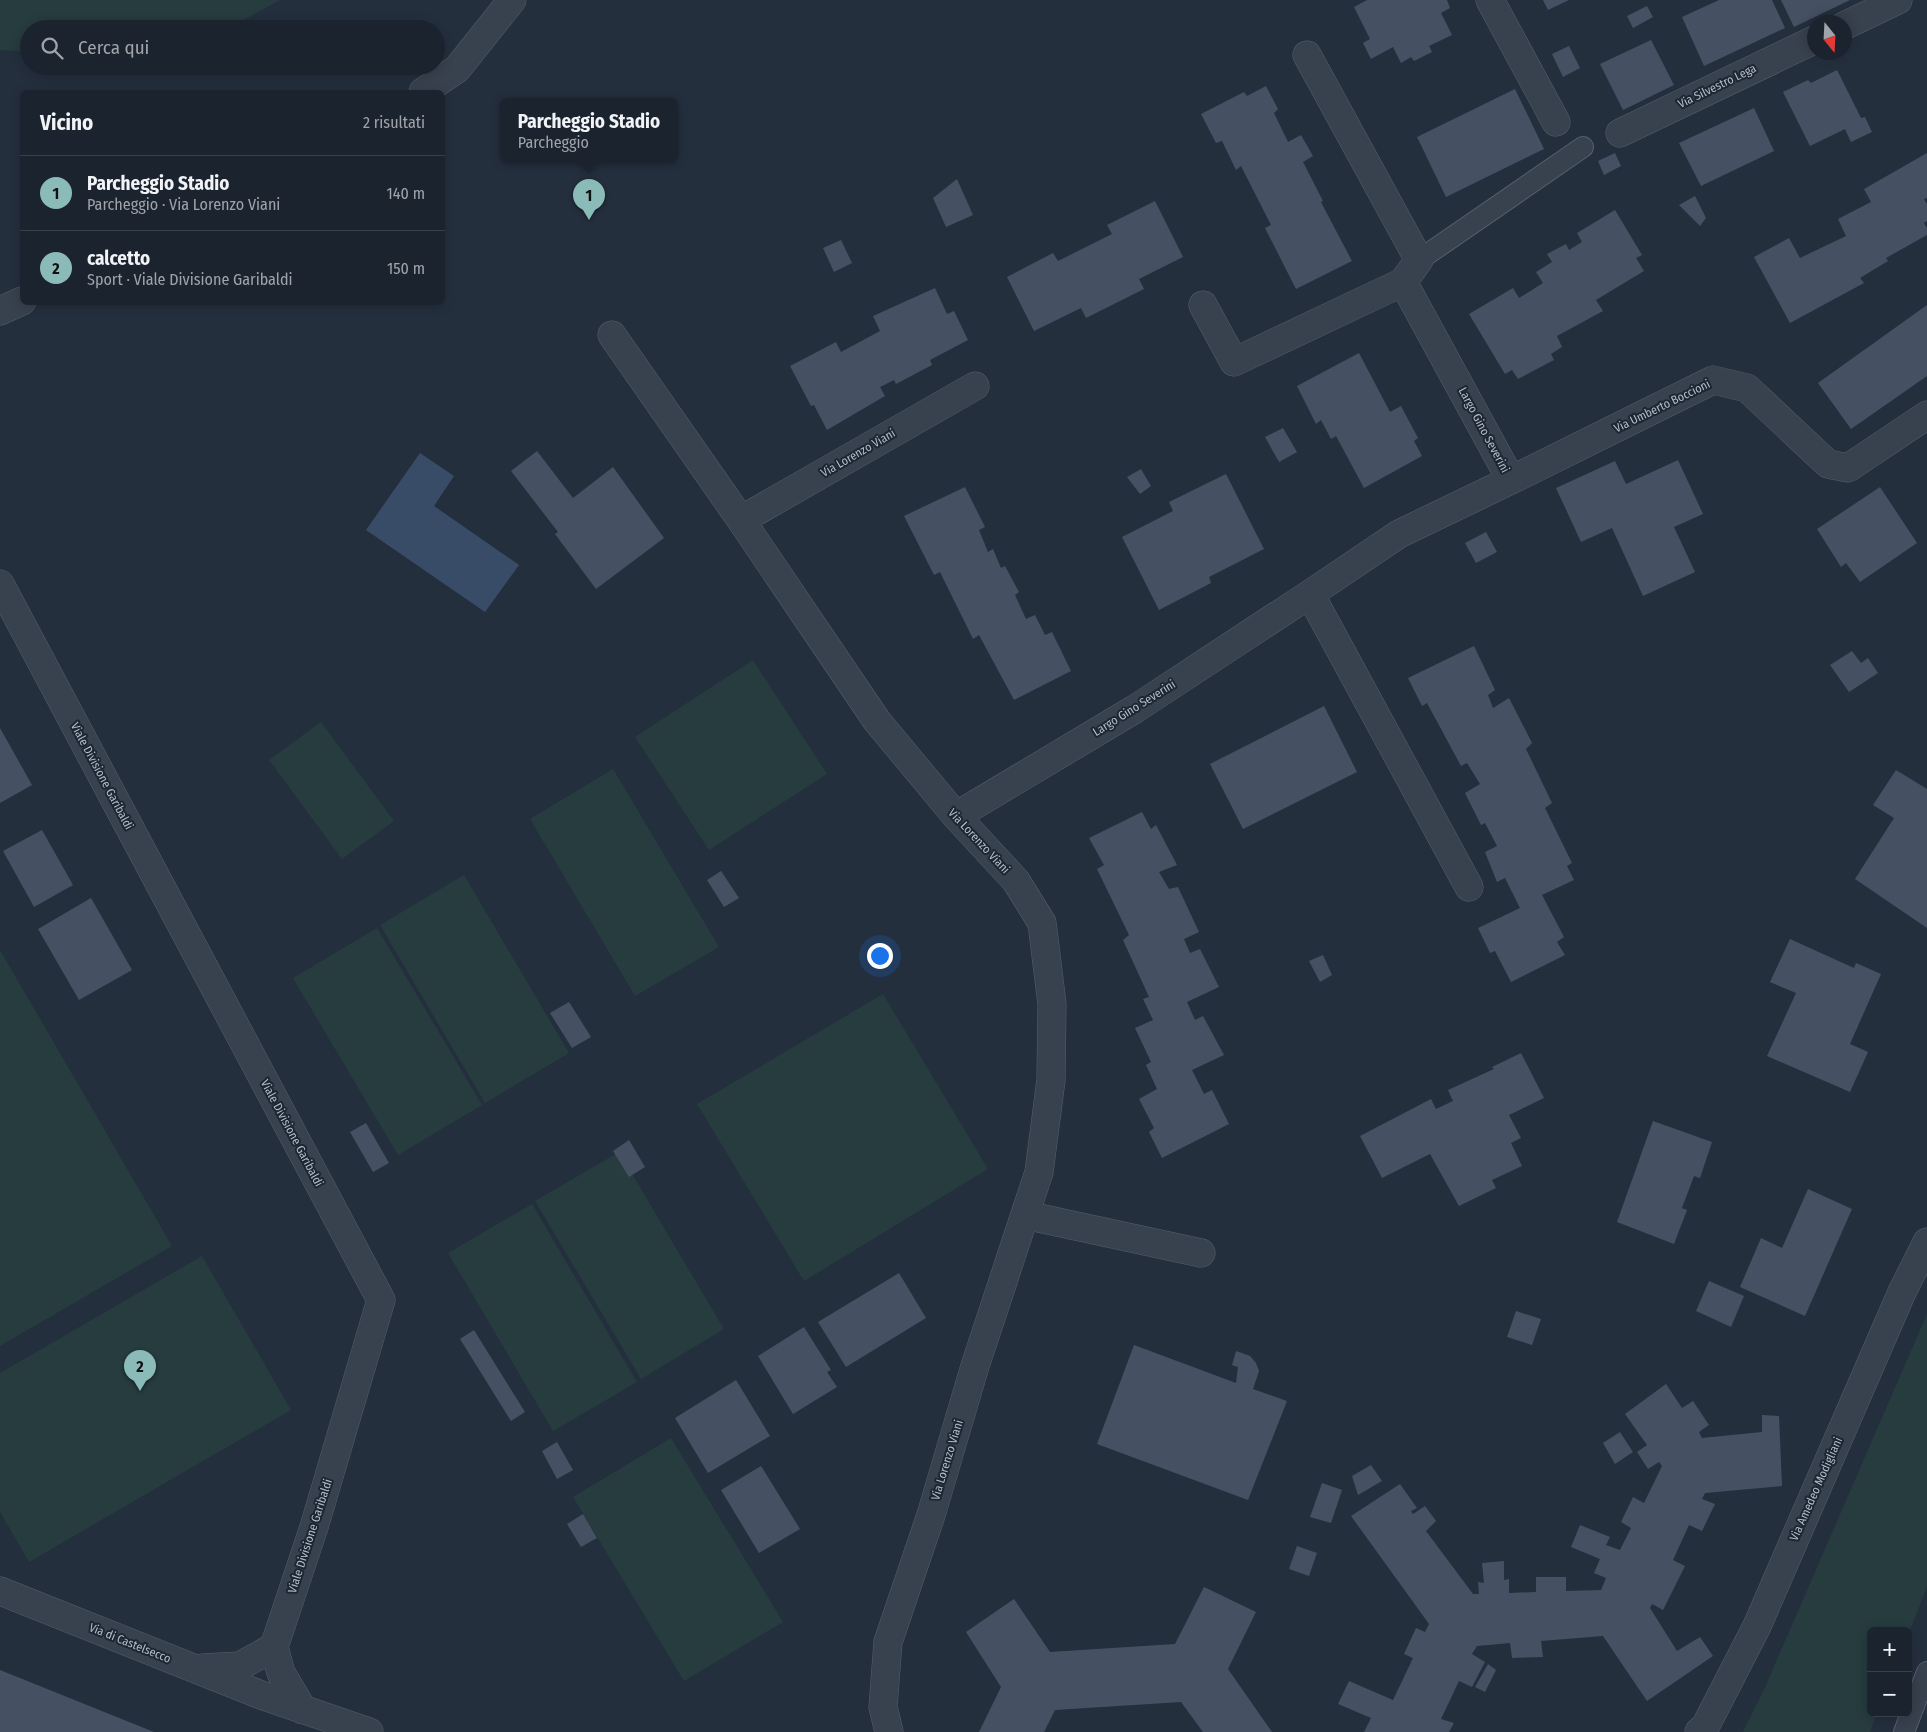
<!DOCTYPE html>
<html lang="it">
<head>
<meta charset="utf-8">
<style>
	:root { --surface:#1b232e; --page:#282f3a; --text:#f1f3f6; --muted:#a0a4aa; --line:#39404a; --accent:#8bbbb9 }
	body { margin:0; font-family:"Fira Sans Condensed",sans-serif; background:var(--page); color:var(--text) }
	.controls { position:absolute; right:15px; bottom:15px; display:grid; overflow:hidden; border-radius:8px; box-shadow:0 2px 12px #0003 }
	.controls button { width:45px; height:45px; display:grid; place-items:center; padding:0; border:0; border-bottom:1px solid var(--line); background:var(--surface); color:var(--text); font:25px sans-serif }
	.compass { position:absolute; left:1807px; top:15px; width:45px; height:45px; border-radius:50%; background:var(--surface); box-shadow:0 2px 12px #0003; rotate:162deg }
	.you { position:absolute; left:879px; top:955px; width:18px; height:18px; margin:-12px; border:4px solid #fff; border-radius:50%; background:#1a73e8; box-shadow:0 0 0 8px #1a73e833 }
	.badge { display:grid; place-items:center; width:32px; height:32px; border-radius:50%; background:var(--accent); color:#111; font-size:16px; font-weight:700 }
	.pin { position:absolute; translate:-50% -41px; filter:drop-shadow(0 1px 2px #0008) }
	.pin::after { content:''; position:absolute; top:26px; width:18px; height:15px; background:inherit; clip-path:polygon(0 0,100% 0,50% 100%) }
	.popup { position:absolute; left:500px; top:98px; width:178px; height:65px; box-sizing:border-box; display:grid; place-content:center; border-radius:8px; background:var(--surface); filter:drop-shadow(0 1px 4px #0005); font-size:16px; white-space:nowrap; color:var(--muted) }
	.popup b { font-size:19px; color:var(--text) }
	.popup::after { content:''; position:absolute; left:50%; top:100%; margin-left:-10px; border:10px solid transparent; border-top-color:var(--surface) }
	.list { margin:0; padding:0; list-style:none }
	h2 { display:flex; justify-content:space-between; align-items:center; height:65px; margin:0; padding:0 20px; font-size:21px }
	h2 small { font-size:16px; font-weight:400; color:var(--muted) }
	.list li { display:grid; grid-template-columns:32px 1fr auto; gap:15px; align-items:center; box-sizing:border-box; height:75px; padding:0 20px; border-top:1px solid var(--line) }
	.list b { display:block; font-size:19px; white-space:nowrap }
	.list p { margin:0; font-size:16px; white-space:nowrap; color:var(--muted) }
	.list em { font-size:16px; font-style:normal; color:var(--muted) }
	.icon { flex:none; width:28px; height:28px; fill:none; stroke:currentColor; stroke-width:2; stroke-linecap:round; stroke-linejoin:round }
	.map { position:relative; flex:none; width:1927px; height:1732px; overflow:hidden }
	.search { position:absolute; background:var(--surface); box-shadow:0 2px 12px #0003; left:20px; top:20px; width:425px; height:55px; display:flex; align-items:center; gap:12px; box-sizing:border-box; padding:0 18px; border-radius:28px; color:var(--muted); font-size:19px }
	.panel { position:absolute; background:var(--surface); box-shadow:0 2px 12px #0003; left:20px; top:90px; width:425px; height:215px; border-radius:8px }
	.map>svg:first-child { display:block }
	.green { fill:#263c3f }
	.water { fill:#394c67 }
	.building { fill:#455162 }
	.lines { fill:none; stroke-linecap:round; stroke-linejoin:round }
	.lane-casing { stroke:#565f6c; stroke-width:22 }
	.street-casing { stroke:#565f6c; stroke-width:29 }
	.lane { stroke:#38414e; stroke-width:20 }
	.street { stroke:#38414e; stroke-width:28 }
	.labels { text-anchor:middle; stroke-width:4; stroke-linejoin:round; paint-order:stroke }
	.street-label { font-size:12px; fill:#b4bcc9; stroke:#1d2633 }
</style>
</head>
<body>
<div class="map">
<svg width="1927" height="1732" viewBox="0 0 1927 1732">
	<rect width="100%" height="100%" fill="#242f3e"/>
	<path class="green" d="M0,0H280L238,23L219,29H29V52L0,50Z
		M753,660L827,774L709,850L635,737Z
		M321,722L394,821L342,859L269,760Z
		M613,769L719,947L635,996L530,819Z
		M464,875L569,1053L485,1103L380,925Z
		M377,928L482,1105L398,1155L293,978Z
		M0,950L172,1246L0,1346Z
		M883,994L988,1169L804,1281L697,1104Z
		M619,1152L724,1329L641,1379L535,1201Z
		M532,1204L637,1382L553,1431L448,1253Z
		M202,1256L291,1410L29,1562L0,1512V1373Z
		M1927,1314V1587L1908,1635V1631H1871V1713H1877L1870,1732H1743L1762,1694Z
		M671,1438L783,1622L684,1681L573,1497Z"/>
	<path class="water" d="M420,453L454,476L434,506L519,565L485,612L366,530Z"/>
	<path class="building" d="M1367,0H1447L1450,8L1441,13L1452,35L1429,46L1432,52L1414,61L1411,57L1401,63L1393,47L1371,59L1363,43L1370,39L1354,7Z
		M1543,0H1569L1548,10Z
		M1719,0H1772L1785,28L1704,66L1682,17Z
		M1781,0H1850L1794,27Z
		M1647,6L1653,17L1633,28L1627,16Z
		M1651,40L1674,85L1623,110L1600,64Z
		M1569,46L1580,68L1563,77L1552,54Z
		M1837,70L1861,118L1865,117L1872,132L1851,142L1845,129L1810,146L1783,92L1808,80L1811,83Z
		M1266,86L1278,109L1274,113L1288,142L1301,135L1313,156L1303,162L1323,201L1321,202L1323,206L1352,261L1296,289L1265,228L1271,225L1243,170L1241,166L1236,170L1222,141L1216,143L1201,114L1244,92L1247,96Z
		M1515,89L1544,149L1446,197L1417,137Z
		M1754,108L1774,151L1701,186L1679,143Z
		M1615,153L1621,166L1604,175L1598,161Z
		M1927,153V198L1924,199L1927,204V221L1924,223L1927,228V235L1886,258L1888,261L1860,278L1864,283L1790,323L1754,257L1789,238L1800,258L1846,236L1838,219L1871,202L1864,189Z
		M957,179L973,215L946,227L933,198Z
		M1695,196L1706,218L1700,226L1679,205Z
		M1155,201L1183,257L1139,279L1144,289L1086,318L1081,308L1034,331L1007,277L1053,253L1058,261L1112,234L1107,225Z
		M1615,210L1642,255L1636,258L1644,271L1596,300L1603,311L1557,336L1562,347L1551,354L1554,360L1518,379L1512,370L1505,374L1469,314L1513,288L1519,298L1543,283L1536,272L1552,262L1547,254L1566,244L1569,250L1582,242L1577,233Z
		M841,240L852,263L834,272L823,248Z
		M935,288L947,314L954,311L968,340L930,360L932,365L896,384L894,380L880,387L885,396L827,430L814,405L811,406L790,366L836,342L841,352L880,331L873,316Z
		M1927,305V376L1851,429L1818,383Z
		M1359,353L1390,412L1401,406L1418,438L1414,441L1422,456L1364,488L1336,436L1331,439L1321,420L1316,424L1297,386Z
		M1283,428L1297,452L1279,462L1265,437Z
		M537,451L573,498L613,467L664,538L596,589L555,534L558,532L511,471Z
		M1678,460L1703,514L1674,527L1695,572L1643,596L1612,528L1581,542L1556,488L1615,461L1626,484Z
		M1141,469L1151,486L1140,494L1127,477Z
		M1226,474L1264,549L1209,577L1211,583L1159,610L1122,537L1173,511L1169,502Z
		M965,487L985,527L979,530L988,552L993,549L1001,568L1005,566L1019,592L1015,595L1026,619L1035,615L1045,635L1052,632L1071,671L1014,700L979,635L973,639L940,572L934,575L904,516Z
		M1880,487L1917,543L1860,582L1846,563L1841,567L1817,529Z
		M1486,532L1497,552L1476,563L1465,543Z
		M1474,646L1495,690L1488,695L1493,708L1509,698L1532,743L1526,749L1552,803L1545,808L1572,863L1567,866L1574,880L1542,895L1564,937L1557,942L1565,955L1511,982L1495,951L1490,953L1478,928L1520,908L1505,878L1497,882L1485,852L1497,846L1485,823L1481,825L1465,793L1480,784L1467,763L1461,766L1427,703L1422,706L1408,678Z
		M1852,651L1861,663L1868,658L1878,673L1849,692L1830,665Z
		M1324,706L1357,772L1243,829L1210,764Z
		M0,728L32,785L0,803Z
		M1896,770L1927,789V928L1855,879L1894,818L1873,805Z
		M1142,812L1151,829L1156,825L1177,865L1159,872L1169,889L1178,887L1199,932L1184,939L1190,953L1200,949L1219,987L1187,1002L1195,1020L1203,1016L1224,1055L1192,1070L1204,1094L1212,1090L1229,1124L1162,1158L1149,1132L1154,1128L1139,1099L1157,1089L1146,1065L1151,1062L1135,1028L1153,1020L1143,999L1149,997L1123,940L1129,935L1097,869L1104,865L1089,838Z
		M42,830L73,885L34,907L3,851Z
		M721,871L739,898L724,907L707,880Z
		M91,898L132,970L79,1000L38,929Z
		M1790,939L1854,968L1856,963L1881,974L1850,1044L1868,1052L1850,1092L1767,1056L1796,993L1770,982Z
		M1323,955L1332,975L1320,982L1309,961Z
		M569,1002L591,1037L572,1048L550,1013Z
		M1521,1053L1544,1098L1509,1115L1521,1138L1511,1143L1522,1166L1492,1180L1496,1188L1459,1206L1430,1154L1382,1178L1360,1136L1431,1099L1436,1109L1453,1101L1448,1090L1494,1069L1492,1067Z
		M1653,1121L1712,1142L1700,1178L1694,1176L1682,1208L1687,1210L1674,1244L1617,1222Z
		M366,1123L389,1163L373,1172L350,1132Z
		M629,1140L645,1167L629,1177L613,1151Z
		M1808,1189L1852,1209L1805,1316L1740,1287L1761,1238L1782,1248Z
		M899,1273L926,1318L846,1367L818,1322Z
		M1709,1281L1744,1296L1731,1327L1696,1311Z
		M1516,1311L1541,1319L1532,1345L1507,1337Z
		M804,1327L831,1370L827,1372L837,1387L793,1414L758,1356Z
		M474,1330L525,1412L511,1421L460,1339Z
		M1134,1345L1236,1383L1238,1367L1232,1365L1236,1351L1250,1356L1256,1363L1259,1371L1253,1389L1287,1401L1248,1500L1097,1444Z
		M736,1380L770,1436L708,1473L675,1418Z
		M1666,1384L1682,1408L1693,1401L1709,1425L1699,1432L1702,1438L1762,1432V1415L1779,1416L1782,1486L1705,1493L1702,1499L1715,1504L1702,1531L1689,1525L1673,1560L1685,1566L1663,1610L1652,1604L1650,1608L1677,1651L1700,1637L1713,1656L1647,1701L1603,1636L1541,1641L1543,1657L1512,1658L1510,1643L1477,1646L1472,1654L1485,1662L1472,1687L1459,1681L1441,1719L1454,1723L1449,1732H1364L1371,1718L1338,1704L1349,1681L1393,1700L1413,1658L1404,1654L1416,1628L1425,1632L1429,1624L1351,1516L1400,1484L1417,1508L1411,1511L1413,1514L1425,1506L1436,1521L1426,1531L1473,1594H1479L1478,1582L1484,1583L1482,1563L1504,1561V1580L1509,1579V1593L1536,1592V1577H1566V1591L1601,1590L1606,1578L1594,1573L1600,1559L1571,1547L1580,1525L1610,1537L1606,1545L1620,1550L1631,1528L1621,1522L1633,1497L1644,1503L1662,1466L1659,1462L1648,1469L1637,1452L1647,1445L1625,1414Z
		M1620,1432L1633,1452L1615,1464L1603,1443Z
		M557,1442L573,1470L557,1479L542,1451Z
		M1371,1465L1382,1481L1358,1495L1352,1476Z
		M761,1466L800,1529L759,1553L721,1490Z
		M1322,1483L1342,1490L1331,1523L1310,1517Z
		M583,1514L597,1538L581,1547L567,1524Z
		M1297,1546L1317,1553L1309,1576L1289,1569Z
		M1204,1587L1256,1612L1228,1669L1272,1732H1203L1181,1702L1055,1710L1044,1732H979L1001,1687L966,1632L1014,1599L1050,1652L1175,1644Z
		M1488,1664L1496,1670L1485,1692L1475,1687Z
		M0,1670L154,1732H0Z"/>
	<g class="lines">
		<defs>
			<path id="lane" d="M1419,260L1583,147
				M1904,1732L1927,1672"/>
			<path id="street" d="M1490,0L1556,122
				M1844,26L1898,0
				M1307,55L1419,260L1403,282
				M423,92L457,69L512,0
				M1620,133L1814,40
				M1203,305L1234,362L1403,282L1511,480
				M0,311L22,301
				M612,335L741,520L877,721L956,816L1016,881L1042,923L1052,1004L1051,1080L1039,1172L975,1366L931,1515L888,1642L883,1707L889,1732
				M741,520L975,386
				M0,584L381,1300L314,1527L274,1647L281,1673L303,1710
				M1310,594L1469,887
				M956,816L1135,709L1310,594L1399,534L1511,480L1713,380L1747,388L1828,464L1848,468L1927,415
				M1025,1215L1201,1253
				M0,1591L261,1695L369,1732
				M203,1668L240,1666L274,1647
				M1699,1732L1705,1727L1757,1626L1902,1292L1927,1242"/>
		</defs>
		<use href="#lane" class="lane-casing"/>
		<use href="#street" class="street-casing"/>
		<use href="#lane" class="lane"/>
		<use href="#street" class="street"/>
	</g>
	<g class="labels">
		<g class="street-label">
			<text transform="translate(1717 86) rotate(-26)" y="4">Via Silvestro Lega</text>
			<text transform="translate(1662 406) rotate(-26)" y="4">Via Umberto Boccioni</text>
			<text transform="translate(1484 430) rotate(62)" y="4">Largo Gino Severini</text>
			<text transform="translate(858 453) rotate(-30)" y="4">Via Lorenzo Viani</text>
			<text transform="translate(1134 708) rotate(-32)" y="4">Largo Gino Severini</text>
			<text transform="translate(102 776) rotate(62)" y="4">Viale Divisione Garibaldi</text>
			<text transform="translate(979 841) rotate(47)" y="4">Via Lorenzo Viani</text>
			<text transform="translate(292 1133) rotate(62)" y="4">Viale Divisione Garibaldi</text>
			<text transform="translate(947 1460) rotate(-73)" y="4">Via Lorenzo Viani</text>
			<text transform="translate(1816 1489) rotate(-66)" y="4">Via Amedeo Modigliani</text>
			<text transform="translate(310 1536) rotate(-72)" y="4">Viale Divisione Garibaldi</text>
			<text transform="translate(130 1643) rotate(22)" y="4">Via di Castelsecco</text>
		</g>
	</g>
</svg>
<div class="controls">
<button>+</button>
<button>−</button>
</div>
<svg class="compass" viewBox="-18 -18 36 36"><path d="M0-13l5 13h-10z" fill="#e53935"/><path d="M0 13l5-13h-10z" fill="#a0a4aa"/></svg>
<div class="you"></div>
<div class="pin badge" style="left:589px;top:220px">1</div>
<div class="popup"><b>Parcheggio Stadio</b>Parcheggio</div>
<div class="pin badge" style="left:140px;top:1391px">2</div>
<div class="search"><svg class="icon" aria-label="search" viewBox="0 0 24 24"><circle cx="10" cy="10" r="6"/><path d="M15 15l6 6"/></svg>Cerca qui</div>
<section class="panel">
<h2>Vicino<small>2 risultati</small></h2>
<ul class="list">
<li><span class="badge">1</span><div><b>Parcheggio Stadio</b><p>Parcheggio · Via Lorenzo Viani</p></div><em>140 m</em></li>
<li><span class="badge">2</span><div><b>calcetto</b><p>Sport · Viale Divisione Garibaldi</p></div><em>150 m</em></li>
</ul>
</section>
</div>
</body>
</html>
